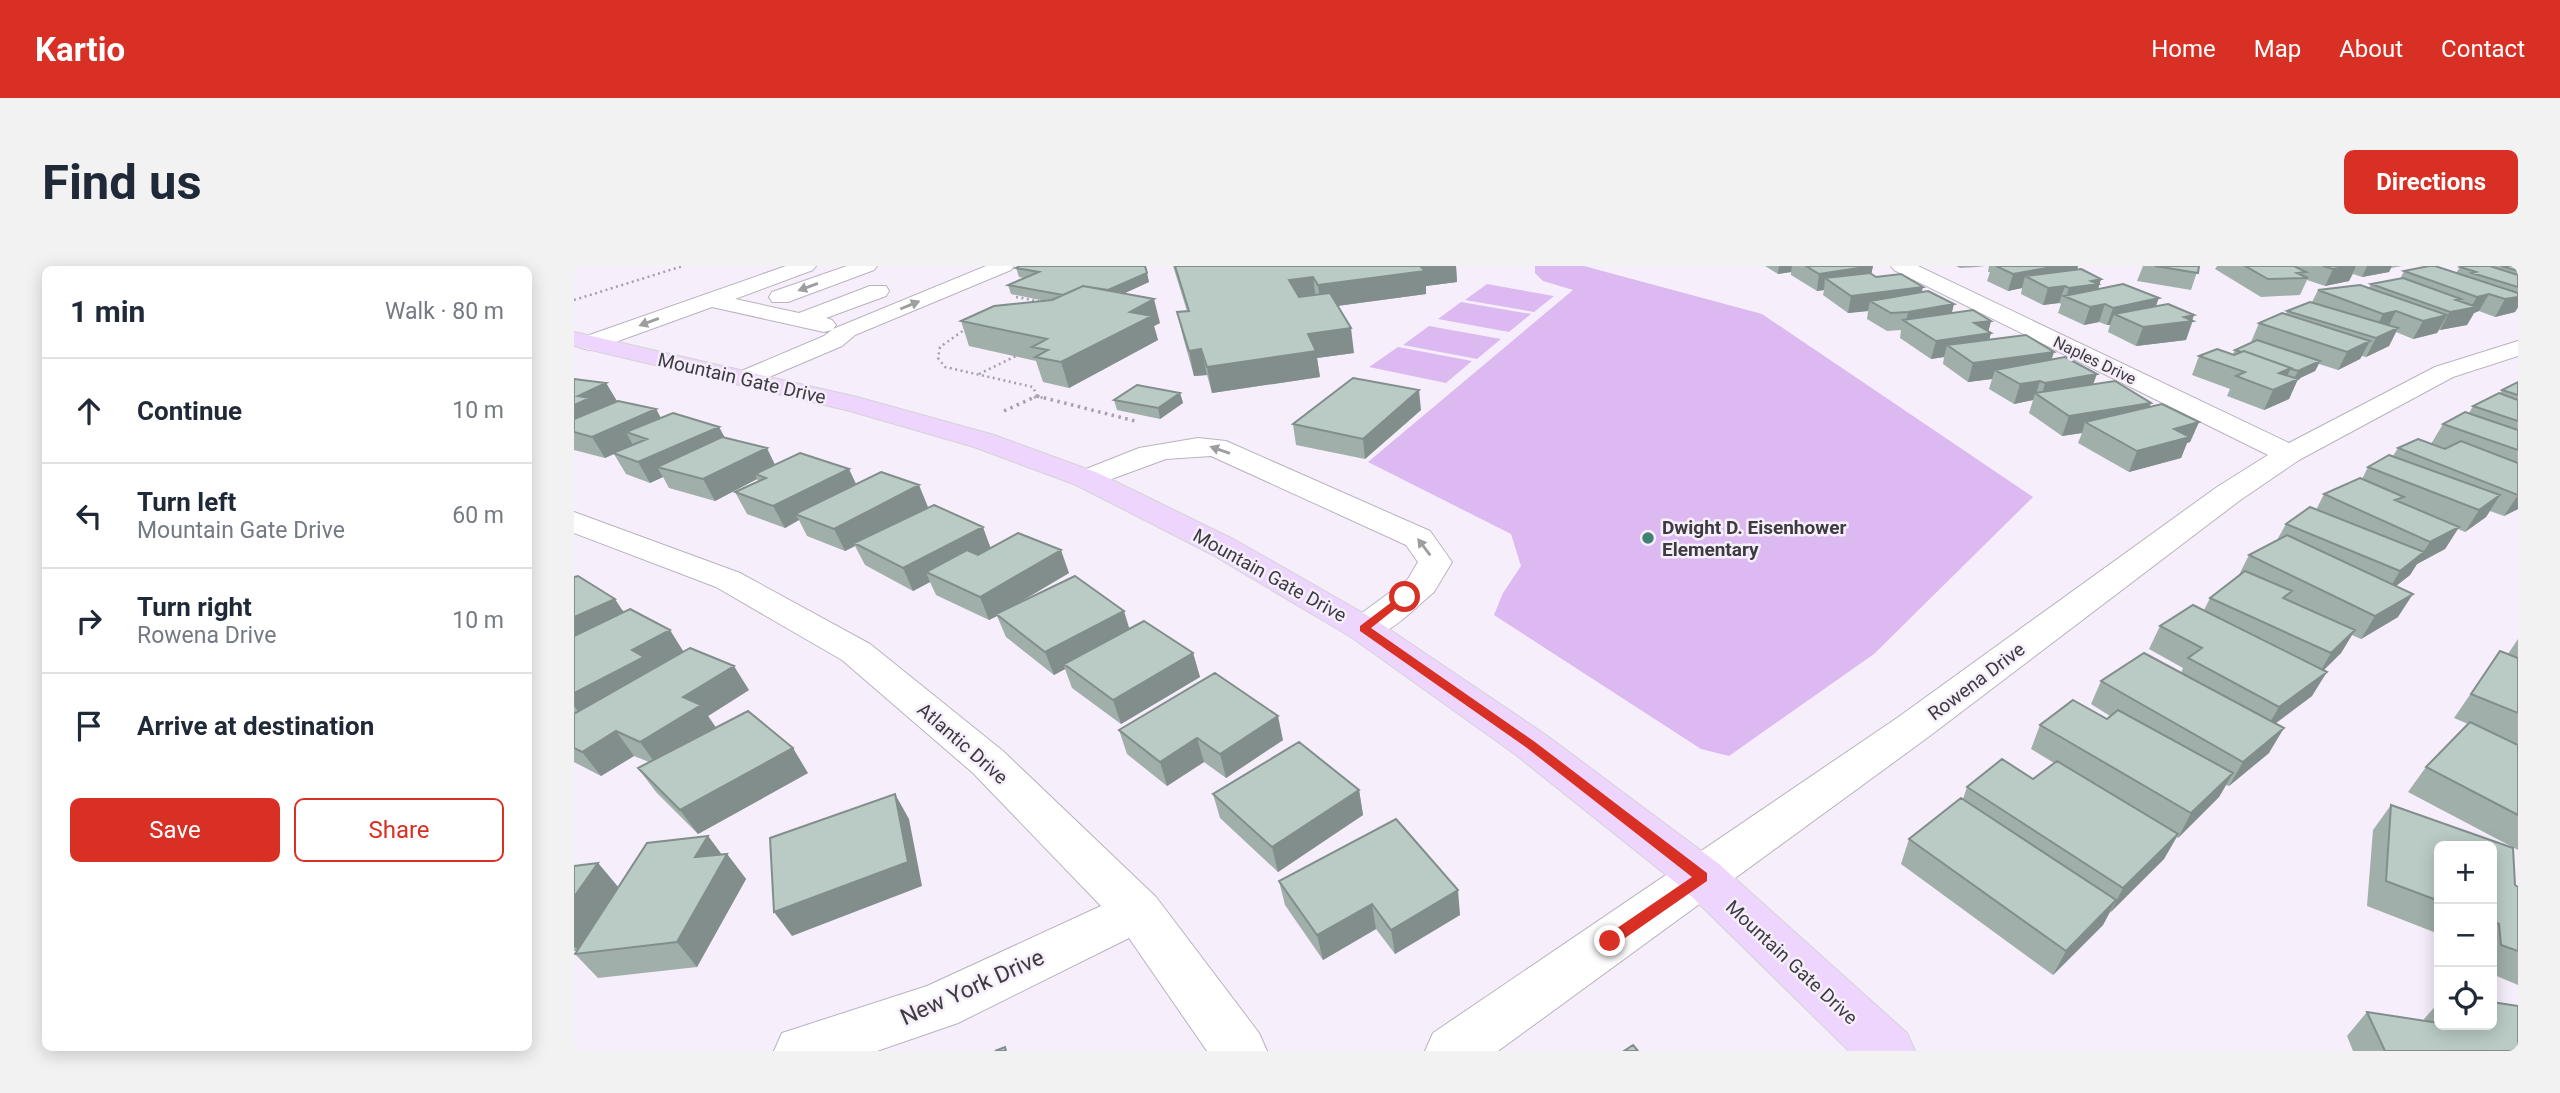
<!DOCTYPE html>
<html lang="en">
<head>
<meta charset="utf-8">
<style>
	:root { --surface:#fff; --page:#f2f2f3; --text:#1f2937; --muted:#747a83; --line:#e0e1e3; --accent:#d93025 }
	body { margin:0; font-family:Roboto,sans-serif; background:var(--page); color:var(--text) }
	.controls { position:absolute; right:21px; bottom:21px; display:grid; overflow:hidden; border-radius:10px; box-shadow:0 4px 18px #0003 }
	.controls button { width:63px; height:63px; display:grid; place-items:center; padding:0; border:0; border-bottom:2px solid var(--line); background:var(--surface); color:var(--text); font:35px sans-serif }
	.stop { position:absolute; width:21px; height:21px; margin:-16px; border:5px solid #d93025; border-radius:50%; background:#fff }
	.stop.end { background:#d93025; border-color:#fff; box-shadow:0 2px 7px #0008 }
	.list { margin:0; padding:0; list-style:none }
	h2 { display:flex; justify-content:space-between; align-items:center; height:91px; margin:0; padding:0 28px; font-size:30px }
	h2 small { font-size:23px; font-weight:400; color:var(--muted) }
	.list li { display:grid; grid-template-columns:46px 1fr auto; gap:21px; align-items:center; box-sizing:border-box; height:105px; padding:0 28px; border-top:2px solid var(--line) }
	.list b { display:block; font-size:26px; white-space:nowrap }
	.list p { margin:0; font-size:23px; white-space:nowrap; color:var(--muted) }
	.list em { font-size:23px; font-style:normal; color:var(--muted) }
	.actions { display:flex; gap:14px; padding:21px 28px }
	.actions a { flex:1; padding:16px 0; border:2px solid var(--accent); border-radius:10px; text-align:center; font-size:24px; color:var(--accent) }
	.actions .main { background:var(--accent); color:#fff }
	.icon { flex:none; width:38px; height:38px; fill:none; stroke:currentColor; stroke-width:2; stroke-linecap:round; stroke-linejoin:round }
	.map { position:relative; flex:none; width:1944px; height:785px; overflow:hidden; border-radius:10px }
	header { display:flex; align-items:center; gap:42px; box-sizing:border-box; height:98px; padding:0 35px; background:var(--accent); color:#fff }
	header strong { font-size:33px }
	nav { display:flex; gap:38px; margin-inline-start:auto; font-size:24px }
	.intro { display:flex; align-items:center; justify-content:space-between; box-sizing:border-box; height:168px; padding:0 42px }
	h1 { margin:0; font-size:49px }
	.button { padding:18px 32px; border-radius:10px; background:var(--accent); color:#fff; font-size:24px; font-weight:700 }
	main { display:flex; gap:42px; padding:0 42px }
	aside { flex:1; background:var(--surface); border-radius:10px; box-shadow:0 4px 18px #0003 }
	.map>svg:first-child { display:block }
	.green { fill:#dcbaf1 }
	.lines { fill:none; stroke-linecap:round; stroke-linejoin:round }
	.minor-casing { stroke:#bab3bf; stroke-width:2 }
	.major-casing { stroke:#d5d4d5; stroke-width:2 }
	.path-far1 { stroke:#a6a0aa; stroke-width:2.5; stroke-dasharray:2 3.5; stroke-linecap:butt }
	.path { stroke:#a6a0aa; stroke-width:3.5; stroke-dasharray:2.5 4.5; stroke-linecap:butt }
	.minor { fill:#fff; fill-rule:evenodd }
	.major { fill:#edd5fd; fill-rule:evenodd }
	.wall { fill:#a0afaa }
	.shaded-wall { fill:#828e8b }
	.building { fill:#bacbc6; stroke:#828e8b; stroke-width:2 }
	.oneway { fill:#9e9da0 }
	.route { fill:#d93025 }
	.poi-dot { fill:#3f8275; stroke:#f6eefb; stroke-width:2.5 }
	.labels { text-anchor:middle; stroke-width:5; stroke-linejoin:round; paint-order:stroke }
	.far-street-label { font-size:16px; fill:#3e3b40; stroke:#f6eefb }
	.street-label { font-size:19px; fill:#3e3b40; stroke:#f6eefb }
	.poi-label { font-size:19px; font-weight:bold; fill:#3e3b40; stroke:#f6eefb; text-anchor:start }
	.near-street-label { font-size:23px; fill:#3e3b40; stroke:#f6eefb }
</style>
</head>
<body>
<header>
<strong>Kartio</strong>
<nav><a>Home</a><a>Map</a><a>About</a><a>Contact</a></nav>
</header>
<div class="intro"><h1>Find us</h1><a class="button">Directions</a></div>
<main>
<aside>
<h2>1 min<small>Walk · 80 m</small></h2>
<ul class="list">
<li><svg class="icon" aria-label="ahead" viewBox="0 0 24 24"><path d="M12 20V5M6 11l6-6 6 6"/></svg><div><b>Continue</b></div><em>10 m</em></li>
<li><svg class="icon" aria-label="left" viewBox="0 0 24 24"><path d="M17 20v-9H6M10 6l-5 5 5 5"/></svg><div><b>Turn left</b><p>Mountain Gate Drive</p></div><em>60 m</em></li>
<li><svg class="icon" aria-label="right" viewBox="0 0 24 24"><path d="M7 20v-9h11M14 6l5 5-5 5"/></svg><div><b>Turn right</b><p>Rowena Drive</p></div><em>10 m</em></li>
<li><svg class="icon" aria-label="arrive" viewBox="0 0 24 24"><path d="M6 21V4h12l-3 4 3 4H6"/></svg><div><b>Arrive at destination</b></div></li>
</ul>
<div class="actions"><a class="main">Save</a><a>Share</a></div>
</aside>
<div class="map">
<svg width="1944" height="785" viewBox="0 0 1944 785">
	<rect width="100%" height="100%" fill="#f6eefb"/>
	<path class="green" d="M961,0H1010L1188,48L1459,231L1300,388L1155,490L1127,483L920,349L929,327L947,300L937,268L794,196L999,24L969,15L961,7Z
		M913,18L980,30L960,46L891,34Z
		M887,36L957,48L935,66L864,53Z
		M855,60L927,73L903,93L829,79Z
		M824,81L898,95L872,117L795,101Z"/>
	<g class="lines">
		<defs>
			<path id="minor" d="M212,0H242L239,4L161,33L225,47L296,20H312L315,25L312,30L252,52L258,54L262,59L259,63L412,0H440L437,4L281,69L268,80L174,120L165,118L161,112L165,106L250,70L258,64L250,66L138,41L25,82L16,84L7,82L4,77L7,72Z
				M273,0H303L300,4L214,36H198L195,31L198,26Z
				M1317,0H1344L1715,177L1861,101L1944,75V90L1879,111L1725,194L1665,235L1353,472L924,785H851L859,767L1323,452L1643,221L1694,189L1320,4Z
				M624,172L652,175L856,265L878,296L860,326C837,345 809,379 777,371L771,363L777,355L834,313L844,296L832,279L637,190L592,193L513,222L502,219L498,213L502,207L565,182Z
				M0,246L166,307L296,378L429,485L582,631L685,767L693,785H633L555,672L384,757L303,785H200L208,767L353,720L527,640L399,507L268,394L142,321L0,267Z"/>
			<path id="major" d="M0,66L283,131L420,169L524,207L661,274L803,355L972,469L1145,598L1333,767L1341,785H1275L1111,624L942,489L777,371L637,288L502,219L400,181L276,145L0,80Z"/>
		</defs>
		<use href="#minor" class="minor-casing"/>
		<use href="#major" class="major-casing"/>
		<path class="path-far1" d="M442,31L464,35V40
			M0,34L109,0
			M393,62L366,81L364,92L371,101L459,121L463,130L469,132
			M405,108L442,90
			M460,132L463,130"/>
		<path class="path" d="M463,130L561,155
			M430,145L463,130"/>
		<use href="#minor" class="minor"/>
		<use href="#major" class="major"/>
	</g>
	<path class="wall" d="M571,0L575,16L551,27L586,57L580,60L584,74L495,122L469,116L462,95L395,80L387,55L471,35L437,28L434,19L451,12L445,11L442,2Z
		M599,0H882L883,16L852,20V28L764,40L780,87L743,92L746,111L638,127L633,109L620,110L609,71L603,46L613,45Z
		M1191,0H1299L1297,8L1302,11L1348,26L1378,47L1417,55L1414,65L1417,67L1415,74L1478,93L1519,119L1576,141L1625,156L1616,176L1613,177L1607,192L1555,206L1504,177L1508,167L1488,170L1455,147L1459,134L1440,138L1415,123L1418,113L1394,116L1369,98L1370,91L1357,93L1326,72L1327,64L1313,65L1293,53L1294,45L1274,47L1249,29L1250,24L1243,25L1217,9V6L1204,8Z
		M1382,0H1411L1403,1L1386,2Z
		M1415,0H1504L1503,4L1527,13L1524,23L1582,40L1619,55L1612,74L1562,80L1534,66L1536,59H1533L1525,56L1510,59L1484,47L1487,38L1485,37L1469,39L1447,28L1448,22L1434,25L1413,15L1416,6H1414Z
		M1569,0H1625L1617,24L1563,15Z
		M1643,0H1828L1817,2L1815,6L1788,11L1779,8L1775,15L1751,20L1733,14L1726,29L1687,31L1641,3Z
		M1889,0H1944V41L1941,46L1921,51L1905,45L1900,47L1893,59L1865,64L1863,67L1839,73L1822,66L1815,80L1792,91L1788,90L1786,93L1764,104L1745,98L1741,105L1724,113L1715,133L1690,144L1653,130L1656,123L1618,109L1625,90L1659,88L1661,84L1678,76H1677L1685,57L1712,49L1713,45L1738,36L1744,24L1795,22L1797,18L1826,13L1830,5L1882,7L1886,1Z
		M0,113L32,117L43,135L82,143L87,152L145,161L150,171L201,198L282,218L354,241L339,248L417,282L495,307L441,339L556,362L619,387L626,411L547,458L498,422L491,403L480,409L432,371L423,350L415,354L362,329L356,316L339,325L291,299L281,280L271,285L233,270L225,254L211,262L173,248L161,226L184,215L183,213L141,235L95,222L89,211L76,217L52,208L40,188L31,192L0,184Z
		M1944,116V243L1930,250L1916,245L1912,251L1891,266L1884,263L1871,283L1843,298L1836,309L1822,320L1824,351L1787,373L1778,369L1767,387L1749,404L1738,430L1701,458L1695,487L1655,520L1652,519L1645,531L1604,572L1603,571L1590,593L1536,646L1529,659L1479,709L1327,598L1335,573L1389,533L1393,521L1459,513L1480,497L1457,483L1466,459L1533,453L1536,450L1517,438L1527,415L1607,407L1609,402L1575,383L1586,360L1630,344L1636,332L1665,309L1675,289L1703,274L1712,258L1742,244L1750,228L1788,213L1794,201L1819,190L1824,182L1857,178L1869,158L1895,147L1899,140L1926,128L1928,124Z
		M606,127L609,137L586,153L543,144L540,134Z
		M847,144L791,193L722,179L719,158Z
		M0,311L110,386L175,424L134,450L142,462L234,507L124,568L82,526L64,502L75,496L60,490L27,510L0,496Z
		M1944,373V584L1834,526L1852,501L1894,458L1880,452L1926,385L1934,388Z
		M545,464L709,474L652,512L630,496L593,520L553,488Z
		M785,524L789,549L704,606L646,552L639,528Z
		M1817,539L1939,582L1941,619L1944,621V719L1918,708V580H1865V668L1793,640L1799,564Z
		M134,570L148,589L153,588L172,613L123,701L24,712L1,688L3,685H0V600L24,597L44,621Z
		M705,615L886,649L821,688L802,663L749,694L711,639Z
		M1865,736V759H1918L1944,785H1779L1773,770L1793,746L1851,755L1850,753Z"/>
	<path class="shaded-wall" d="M845,0H882L883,16L852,20V28L747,42L744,19Z
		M1205,0H1218L1217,6L1204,8Z
		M1286,0H1299L1296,14L1251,12L1250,24L1243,25L1245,8Z
		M1484,0H1504L1500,13L1451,10L1448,22L1434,25L1439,8Z
		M1775,0H1782L1775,15L1751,20L1759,3Z
		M1793,0H1818L1815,6L1788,11Z
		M573,7L575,16L516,43L513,34Z
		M739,11L742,34L719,38L715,14Z
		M1527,13L1522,30L1492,31L1495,22L1517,15Z
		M1491,20L1485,37L1469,39L1474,22Z
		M1349,21L1345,38L1296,35L1294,45L1274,47L1277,30Z
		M1915,28L1905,45L1900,47L1893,59L1866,64L1882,34L1887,33L1880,45L1896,42L1903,31Z
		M1944,31V41L1941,46L1921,51L1931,33Z
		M1585,32L1578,50L1540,48L1536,59H1533L1539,42Z
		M580,33L586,57L580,60L584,74L495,122L487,96L556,46Z
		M1380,38L1376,55L1332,56L1334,46Z
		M1531,38L1525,56L1510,59L1516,41Z
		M1822,45L1813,63L1800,66L1809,48Z
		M1620,49L1612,74L1562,80L1569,61Z
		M1873,49L1863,67L1839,73L1849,55Z
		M1417,55L1414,67H1417L1412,85L1373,79L1370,91L1357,93L1362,75L1400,57Z
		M777,62L780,87L743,92L746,111L638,127L633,101L734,68Z
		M1824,62L1815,80L1792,91L1802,72Z
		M1796,75L1786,93L1764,104L1773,86Z
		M627,83L633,109L620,110L615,85Z
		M1480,86L1474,105L1421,104L1418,113L1394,116L1399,97Z
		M1746,95L1741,105L1724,113L1715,133L1690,144L1699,124L1705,107L1717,102L1708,120L1719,115L1724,105Z
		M1523,108L1516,127L1467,132L1471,117Z
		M1466,115L1462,128L1461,127L1459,134L1440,138L1446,118Z
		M32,117L44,137L0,166V139L4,130Z
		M845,124L847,144L791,193L789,173Z
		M606,127L609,137L586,153L584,142Z
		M1577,137L1569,157L1511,156L1508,167L1488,170L1495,150Z
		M82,143L93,164L52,166L59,179L31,192L18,171Z
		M1625,156L1616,176L1613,177L1607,192L1555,206L1563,185L1600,163Z
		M145,161L156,181L83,201L89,211L76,217L64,196Z
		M193,182L203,203L181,208L183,213L141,235L129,213Z
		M275,203L285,224L221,248L225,254L211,262L199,240Z
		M345,219L354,241L283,279L280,277L281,280L271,285L260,263Z
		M1926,229L1912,251L1891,266L1905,244Z
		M1944,229V243L1930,250Z
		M409,261L417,283L364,312L352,306L356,316L339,325L329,302Z
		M1885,261L1871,283L1843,298L1836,309L1812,328L1826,305L1848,288L1856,276Z
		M487,284L495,307L424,349L422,348L423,350L415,354L406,331Z
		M1839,328L1824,351L1787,373L1801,350Z
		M41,333L56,356L0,382V351Z
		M550,345L557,368L490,398L491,403L480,409L471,386Z
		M96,364L111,388L11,454L0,440V427L58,384Z
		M1781,364L1767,387L1743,411L1757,387Z
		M619,387L626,411L547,458L539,434Z
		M160,400L175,424L134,450L143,463L84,501L66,476L109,431Z
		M1753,406L1738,430L1691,465L1705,441Z
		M704,450L709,474L652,512L646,488Z
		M1710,462L1695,487L1655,520L1669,496Z
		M42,465L60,490L27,510L8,486Z
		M623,472L630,496L593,520L586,496Z
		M219,482L234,507L124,568L106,544Z
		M1659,507L1645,531L1604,572L1617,547Z
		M785,524L789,549L704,606L698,581Z
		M321,528L335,553L348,620L218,670L200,646Z
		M1604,568L1590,593L1536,647L1549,622Z
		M134,570L151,593L153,588L172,613L123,701L103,676L121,591Z
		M24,597L45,622L4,684L0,680V631Z
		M884,624L886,649L821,688L817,664Z
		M1542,634L1529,659L1479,709L1492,685Z
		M798,638L802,663L749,694L743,669Z"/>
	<path class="building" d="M446,0H571L573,7L534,24L509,20L489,29L434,19L465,6L442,2Z
		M601,0H846L851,5L744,19L739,11L715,14L725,31L756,27L777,62L734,68L742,85L633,101L627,83L615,85L603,46L615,45Z
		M1232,0H1289L1291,1L1245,8Z
		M1422,0H1484L1439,8Z
		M1581,0H1625L1624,7Z
		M1671,0H1720L1732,6L1723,7L1734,12L1694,13Z
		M1749,0H1775L1759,3Z
		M1855,0H1861L1944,27V31L1931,33L1915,28L1903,31L1830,5Z
		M1889,0H1916L1944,9V21L1898,7L1902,6L1886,1Z
		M1927,0H1944V5Z
		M1507,3L1527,13L1517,15L1524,18L1495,22L1491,20L1474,22L1451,10Z
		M1296,7L1302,11L1327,8L1349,21L1277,30L1251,12Z
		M1829,12L1887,33L1882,34L1903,41L1876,46L1797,18Z
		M1549,18L1585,32L1539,42L1531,38L1516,41L1490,30Z
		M1786,19L1873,49L1849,55L1822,45L1809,48L1744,24Z
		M509,20L580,33L556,46L578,50L487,96L461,91L474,84L458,81L473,73L387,55L420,40L478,34Z
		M1354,25L1380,38L1334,46L1317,47L1296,35Z
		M1736,36L1824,62L1802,72L1713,45Z
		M1594,38L1620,49L1610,51L1619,55L1569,61L1540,48Z
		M1399,44L1417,55L1400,57L1417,67L1362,75L1329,54Z
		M1708,47L1796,75L1773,86L1685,57Z
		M1452,69L1480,86L1399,97L1373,79Z
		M1683,74L1746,95L1724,105L1715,102H1717L1670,85L1667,86L1661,84Z
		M1643,83L1660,89L1670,85L1717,102L1705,107L1724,113L1699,124L1662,110L1671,106L1625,90Z
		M1491,91L1523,108L1471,117L1466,115L1446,118L1421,104Z
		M779,112L845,124L789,173L719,158Z
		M0,113L32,117L4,130L16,132L0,139Z
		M1541,115L1577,137L1495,150L1461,127Z
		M1944,116V129L1928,124Z
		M563,119L606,127L584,142L540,134Z
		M1925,127L1944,134V155L1899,140Z
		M44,135L82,143L18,171L0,166V153Z
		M1588,138L1625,156L1600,163L1616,171L1563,185L1511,156Z
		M1891,146L1944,164V184L1869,158Z
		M99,147L145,161L64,196L39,187L73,173L52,166Z
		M148,171L193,182L129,213L83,201Z
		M1844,173L1871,183L1887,175L1944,197V229L1824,182Z
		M226,187L275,203L199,240L161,226L192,212L181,208Z
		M1815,189L1926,229L1905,244L1794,201Z
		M307,206L345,219L260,263L221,248Z
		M1786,212L1830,231L1821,234L1885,261L1856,276L1750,228Z
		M360,239L409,261L329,302L280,277Z
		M1736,241L1850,286L1826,305L1712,258Z
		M444,267L487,284L406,331L352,306L393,284L404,289Z
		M1713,269L1839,328L1801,350L1675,289Z
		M1671,305L1718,325L1709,332L1781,364L1757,387L1636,332Z
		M4,310L41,333L0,351V311Z
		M501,310L550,345L471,386L422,348Z
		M1619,339L1753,406L1705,441L1614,392L1628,382L1586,360Z
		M56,343L96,364L58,384L70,391L0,427V370Z
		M570,355L619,387L539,434L490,398Z
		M116,382L160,400L109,431L127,439L66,476L42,465L8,486L0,482V448Z
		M1926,385L1944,392V447L1897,428Z
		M1570,387L1710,462L1669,496L1527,415Z
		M641,407L704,450L646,488L623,472L586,496L545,464Z
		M1499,434L1533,453L1544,444L1659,507L1617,547L1466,459Z
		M174,445L219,482L106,544L64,502Z
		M1896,456L1944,479V549L1852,501Z
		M725,476L785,524L698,581L639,528Z
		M1428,493L1459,513L1483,495L1604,568L1549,622L1393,521Z
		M321,528L334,596L200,646L196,572Z
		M1387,532L1542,634L1492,685L1335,573Z
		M1817,539L1939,582L1941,619L1944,621V685L1927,679L1925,658L1918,655V580H1865V635L1812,615Z
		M822,553L884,624L817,664L798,638L743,669L705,615Z
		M134,570L121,591L153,588L103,676L1,688L73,577Z
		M24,597L0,631V600Z
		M1918,736L1944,740V785H1811L1793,746L1865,757V759H1874L1891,761L1889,759H1918Z
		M1059,779L1064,785H1050Z
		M431,781L432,785H421Z"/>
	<defs><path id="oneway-solid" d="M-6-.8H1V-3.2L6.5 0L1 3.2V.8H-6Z" transform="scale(1.75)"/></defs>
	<g class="oneway">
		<use href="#oneway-solid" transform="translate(234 21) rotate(160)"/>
		<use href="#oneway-solid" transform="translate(336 39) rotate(-22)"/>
		<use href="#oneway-solid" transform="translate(75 56) rotate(160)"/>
		<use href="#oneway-solid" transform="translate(646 184) rotate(-161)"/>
		<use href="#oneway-solid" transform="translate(850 281) rotate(-127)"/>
	</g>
	<path class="route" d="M827,329L836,331L797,362L961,476L1133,607V615L1041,679H1030L1028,675L1030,671L1118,611L953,482L786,365V360Z"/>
	<circle class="poi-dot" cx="1074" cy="272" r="7"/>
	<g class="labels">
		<g class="far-street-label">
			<text transform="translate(1521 94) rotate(26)" y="6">Naples Drive</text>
		</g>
		<g class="street-label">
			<text transform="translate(168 112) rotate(13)" y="7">Mountain Gate Drive</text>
			<text transform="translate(696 309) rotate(29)" y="7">Mountain Gate Drive</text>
			<text transform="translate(1402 415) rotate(-37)" y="7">Rowena Drive</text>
			<text transform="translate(389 477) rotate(41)" y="7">Atlantic Drive</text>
			<text transform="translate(1218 696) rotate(43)" y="7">Mountain Gate Drive</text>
		</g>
		<g class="poi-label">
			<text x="1088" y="268">Dwight D. Eisenhower<tspan x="1088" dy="22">Elementary</tspan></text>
		</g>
		<g class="near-street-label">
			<text transform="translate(398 721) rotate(-24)" y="8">New York Drive</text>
		</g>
	</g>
</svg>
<div class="controls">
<button>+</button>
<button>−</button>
<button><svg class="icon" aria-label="locate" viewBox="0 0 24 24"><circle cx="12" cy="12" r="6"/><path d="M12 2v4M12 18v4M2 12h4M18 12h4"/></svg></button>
</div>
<div class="stop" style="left:831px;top:331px"></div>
<div class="stop end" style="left:1036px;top:675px"></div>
</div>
</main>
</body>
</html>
